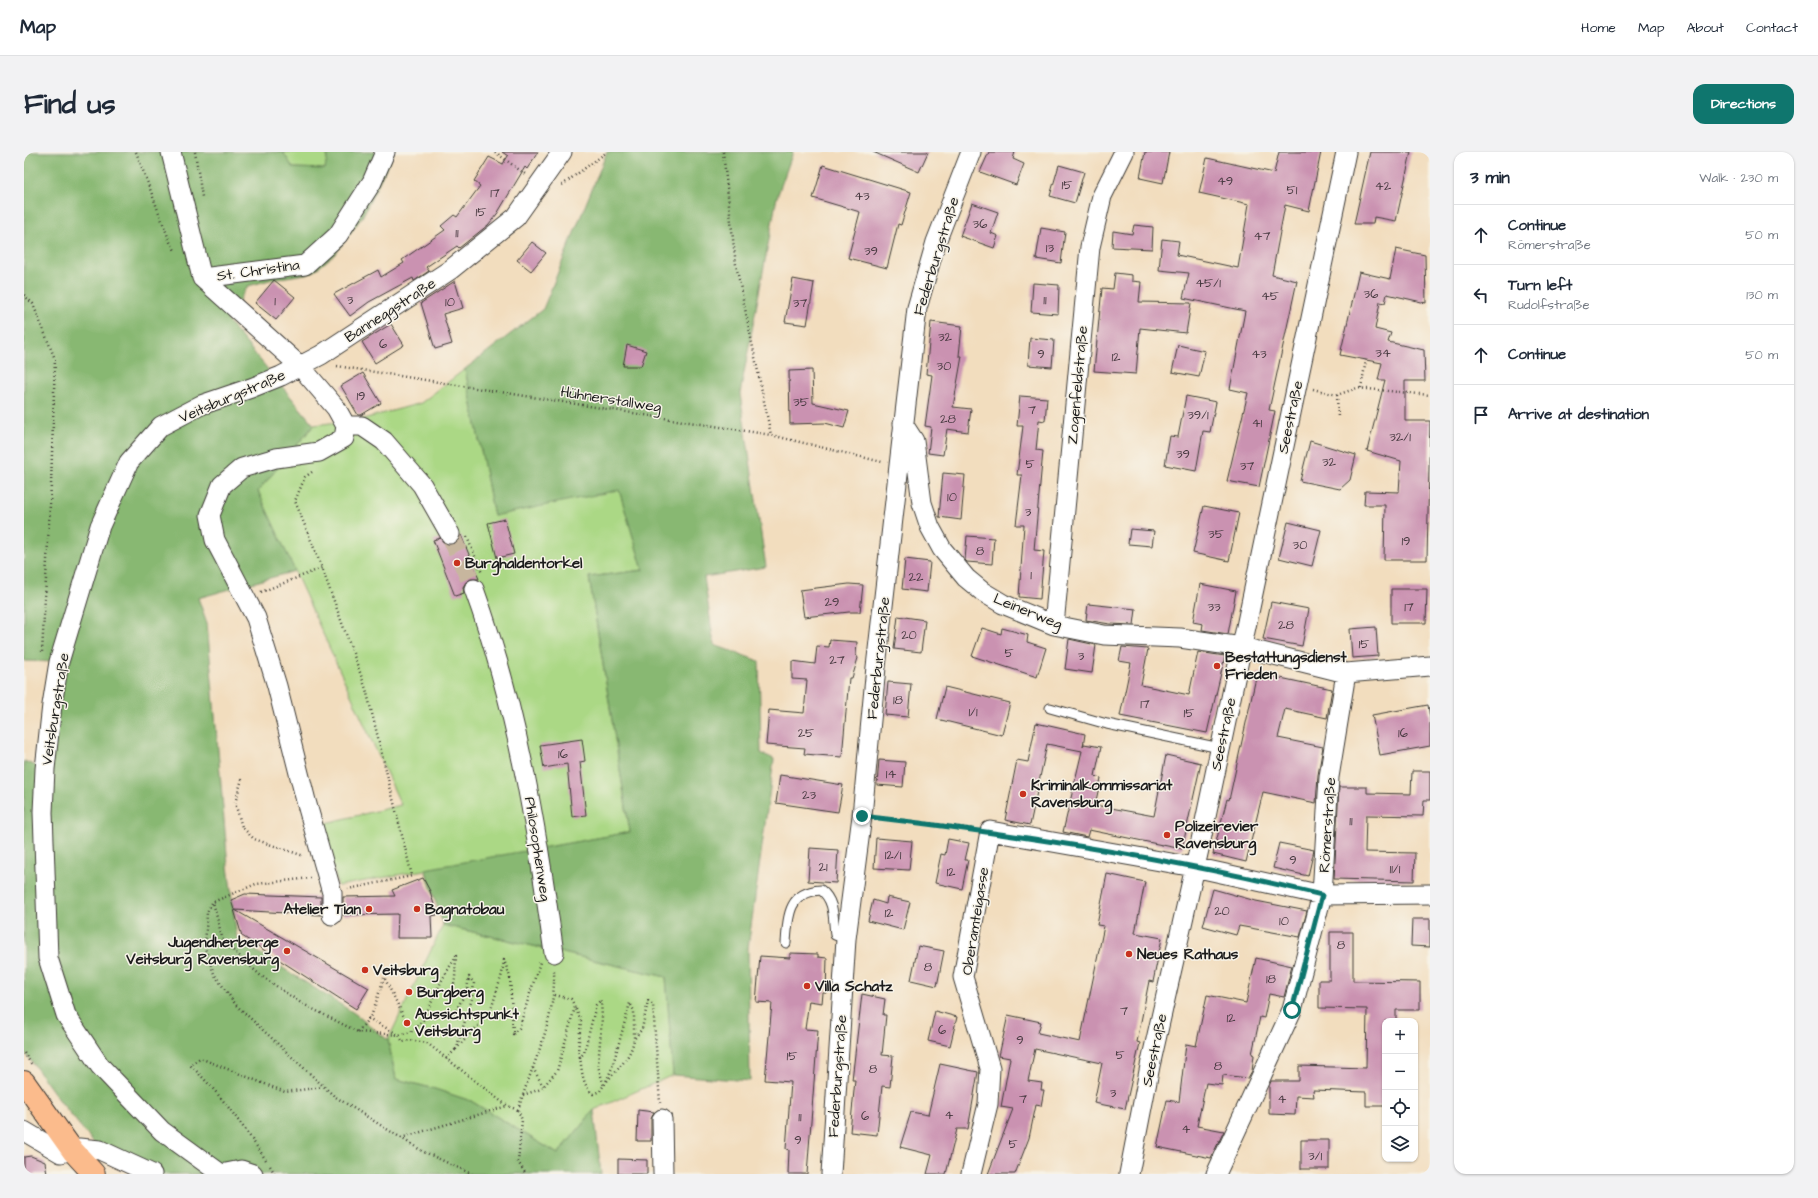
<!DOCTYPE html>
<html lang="en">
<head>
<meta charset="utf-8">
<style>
	:root { --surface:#fff; --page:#f2f2f3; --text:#1f2937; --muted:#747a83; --line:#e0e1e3; --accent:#0f766e }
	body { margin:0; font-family:"Architects Daughter",sans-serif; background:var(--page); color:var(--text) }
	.controls { position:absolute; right:12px; bottom:12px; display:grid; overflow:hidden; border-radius:8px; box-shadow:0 1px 3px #0004 }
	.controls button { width:36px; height:36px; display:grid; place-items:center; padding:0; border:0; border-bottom:1px solid var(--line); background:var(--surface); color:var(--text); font:20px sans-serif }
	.stop { position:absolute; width:12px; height:12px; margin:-9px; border:3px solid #0f766e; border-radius:50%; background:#fff }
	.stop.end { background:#0f766e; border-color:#fff; box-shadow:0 1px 4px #0008 }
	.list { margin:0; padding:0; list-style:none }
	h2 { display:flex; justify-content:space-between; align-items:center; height:52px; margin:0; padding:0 16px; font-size:17px }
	h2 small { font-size:13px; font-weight:400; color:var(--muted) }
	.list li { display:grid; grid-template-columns:26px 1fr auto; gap:12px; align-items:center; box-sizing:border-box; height:60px; padding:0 16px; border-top:1px solid var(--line) }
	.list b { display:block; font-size:15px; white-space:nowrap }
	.list p { margin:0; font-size:13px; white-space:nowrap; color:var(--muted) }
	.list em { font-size:13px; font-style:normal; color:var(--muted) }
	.icon { flex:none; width:22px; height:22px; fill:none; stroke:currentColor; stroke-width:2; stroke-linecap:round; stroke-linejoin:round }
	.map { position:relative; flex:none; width:1406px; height:1022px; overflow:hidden; border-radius:12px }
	header { display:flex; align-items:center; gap:24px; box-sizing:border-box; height:56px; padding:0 20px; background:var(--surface); border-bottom:1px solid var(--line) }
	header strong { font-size:19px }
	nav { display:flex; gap:22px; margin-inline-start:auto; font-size:14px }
	.intro { display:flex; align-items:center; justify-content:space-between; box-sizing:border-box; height:96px; padding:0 24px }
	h1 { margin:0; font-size:28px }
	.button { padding:10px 18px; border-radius:12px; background:var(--accent); color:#fff; font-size:14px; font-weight:700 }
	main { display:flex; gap:24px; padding:0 24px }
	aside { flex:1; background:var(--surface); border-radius:12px; box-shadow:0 1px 3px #0004 }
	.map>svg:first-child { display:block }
	.green { fill:#abd885; stroke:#647a50 }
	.forest { fill:#88b872; stroke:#526a47 }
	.building { fill:#ca92b1 }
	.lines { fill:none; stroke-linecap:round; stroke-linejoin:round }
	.minor-tunnel { stroke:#c7b69e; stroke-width:19; stroke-dasharray:19 10; stroke-linecap:butt }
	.service-casing { stroke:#3c3934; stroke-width:11 }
	.minor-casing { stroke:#3c3934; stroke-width:21 }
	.primary-casing { stroke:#3c3934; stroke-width:24 }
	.path { stroke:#3c3934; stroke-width:2.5; stroke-dasharray:1 3; stroke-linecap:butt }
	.service { stroke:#fff; stroke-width:9 }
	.minor { stroke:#fff; stroke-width:19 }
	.primary { stroke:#fbbb8c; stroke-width:22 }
	.route { stroke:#0f766e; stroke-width:5 }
	.poi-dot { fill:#c8321e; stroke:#f7f3e8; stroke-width:1.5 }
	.labels { text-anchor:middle; stroke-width:3; stroke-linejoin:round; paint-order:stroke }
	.number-label { font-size:13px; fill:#483a41 }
	.street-label { font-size:15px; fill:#1c1c1c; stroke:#f7f3e8 }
	.poi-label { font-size:15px; font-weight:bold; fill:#1c1c1c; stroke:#f7f3e8; text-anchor:start }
</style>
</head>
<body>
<header>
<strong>Map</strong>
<nav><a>Home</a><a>Map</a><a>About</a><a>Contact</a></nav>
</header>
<div class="intro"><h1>Find us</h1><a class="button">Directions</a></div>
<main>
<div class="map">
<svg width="1406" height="1022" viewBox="0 0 1406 1022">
	<rect width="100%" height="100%" fill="#f7f3e8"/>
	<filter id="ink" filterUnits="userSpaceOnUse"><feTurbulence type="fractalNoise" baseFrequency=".025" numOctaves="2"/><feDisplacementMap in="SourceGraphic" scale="8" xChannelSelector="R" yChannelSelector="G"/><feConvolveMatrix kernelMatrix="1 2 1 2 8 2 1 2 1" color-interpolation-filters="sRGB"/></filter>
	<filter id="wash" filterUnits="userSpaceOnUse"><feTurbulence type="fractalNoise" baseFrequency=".012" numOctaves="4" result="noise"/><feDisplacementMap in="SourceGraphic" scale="16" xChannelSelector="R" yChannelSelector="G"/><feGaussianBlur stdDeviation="0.9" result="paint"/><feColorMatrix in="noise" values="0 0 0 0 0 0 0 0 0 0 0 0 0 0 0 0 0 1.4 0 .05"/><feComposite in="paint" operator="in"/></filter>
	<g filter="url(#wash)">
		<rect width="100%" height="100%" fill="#f2ddbe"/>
		<path class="green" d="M259,0H304L301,17L269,16Z
			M441,217L470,363L595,337L619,418L565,425L606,680L314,734L298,672L377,653L234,339L290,273L339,267L397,251Z
			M419,773L642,825L649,923L570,958L534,1002L447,949L411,937L372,927L364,888Z"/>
		<path class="forest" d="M0,0H259L269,16L301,17L304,0H370L338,65L312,101L288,121L249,127L224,134L203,168L290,273L234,339L271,419L174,446L183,471L204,714L213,787L330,861L364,888L372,927L411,937L447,949L534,1002L570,958L577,1022H128L77,1000L36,949L0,899V609L20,617L35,510L0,509Z
			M583,0H769L753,45L716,242L742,415L680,425L690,493L735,509L737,601L750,607L724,796L726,929L649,923L642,825L419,773L401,717L606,680L565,425L619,418L595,338L470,364L441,217L519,157Z"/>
		<g id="blocks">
			<path class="building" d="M478,0H514L503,17L501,15L473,62L464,73L435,96L433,94L402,115L405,119L390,129L389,126L345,150L326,164L310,142L354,118L357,125L380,111L378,108L421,78L417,74L430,63L433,65L456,34L450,29L465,5L479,12L484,4Z
				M849,0H904L895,20Z
				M965,0H991L989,7L1000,12L992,33L956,20Z
				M1121,0H1145L1139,31L1116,26Z
				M1255,0H1297L1285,59L1261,53L1248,123L1273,129L1245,258L1251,259L1235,335L1203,329L1224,241L1206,237L1221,159L1159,146L1165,121L1135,118L1138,87L1155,89L1153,103L1214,116L1225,52L1175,41L1183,6L1250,21Z
				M1346,0H1387L1372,69L1350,65L1349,72H1330Z
				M799,13L887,40L877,73L874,72L863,116L824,106L836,60L789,46Z
				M1035,13L1060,20L1051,51L1026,44Z
				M948,51L974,60L967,81L974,84L970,96L936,84Z
				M1110,73L1129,75L1128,97L1088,95L1089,79L1108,82Z
				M1017,76L1041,80L1037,111L1012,107Z
				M508,90L522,101L507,119L493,108Z
				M1372,97L1401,103L1402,151L1363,142L1361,151L1356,150L1351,177L1367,181L1364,190L1400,198L1401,229H1381V269H1406L1403,408H1360L1361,353H1340L1341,339L1375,340L1377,309L1343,299L1361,228H1354L1358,211L1316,203L1335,120L1366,127Z
				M1091,121L1108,123V129L1117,130L1115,150L1167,151L1162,181L1116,176L1112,222L1070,219L1078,136L1089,137Z
				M769,127L790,131L783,173L761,170Z
				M250,128L271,145L252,168L231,151Z
				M431,129L439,156L419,162L428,192L411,197L397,151Z
				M1009,131L1035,133L1034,162L1007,160Z
				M907,170L938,174L935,204H938L929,255L947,257L944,280L923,277L919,303L904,301L907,275L901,274L908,223L902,222Z
				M367,172L380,193L351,211L338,190Z
				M1006,186L1030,188L1028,215L1004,213Z
				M603,193L622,199L617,214H599Z
				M1154,193L1181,199L1175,225L1148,220Z
				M788,218L789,251L825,259L820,276L801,271L766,272L765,219Z
				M339,221L357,251L337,263H334L317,234Z
				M996,244L1023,246L1021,269L1015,268L1012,298L1019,299L1010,398L1020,399L1016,447L995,445L1000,373H992L998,323H993L999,274H993Z
				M1162,244L1192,250L1186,280L1179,279L1172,319L1141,313L1146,284L1154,285Z
				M1286,289L1332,303L1326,328L1316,337L1276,329Z
				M919,321L941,323L937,368L915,365Z
				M1180,354L1215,361L1205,409L1169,401Z
				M481,367L490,402L473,406L464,371Z
				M1264,370L1297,378L1288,414L1255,406Z
				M1106,377L1130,379L1128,394L1104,392Z
				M437,383L455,427H447L442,430L439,435L440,441L431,444L409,388L416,386L420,391L426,393L432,391Z
				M943,384L970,386L968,412L943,410L941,408Z
				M881,407L906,410L903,440L878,437Z
				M825,432L839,433L836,460H825L780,465L776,438Z
				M1176,432L1212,439L1204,482L1178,478L1179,472L1169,470Z
				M1367,437H1403L1402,471H1367Z
				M1247,450L1285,457L1278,494L1239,487Z
				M1064,452L1112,457L1110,473L1086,472L1062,468Z
				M874,464L901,468L897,500L870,497Z
				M1352,475L1354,504L1328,506L1326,477Z
				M958,476L977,482L978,476L1004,483L1003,490L1022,496L1013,525L948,504Z
				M1045,487L1072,493L1068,521L1041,517Z
				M806,488L833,490L832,503L834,506L828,526H825L818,605L780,602L781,596L742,593L745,558L780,561L783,528L768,527V509L791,512L793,494L805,495Z
				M1098,495L1124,497L1117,533L1165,543L1174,500L1201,504L1183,581L1096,564L1107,511L1095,509Z
				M1233,521L1308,537L1303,566L1261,557L1254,586L1299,595L1294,623L1292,651L1239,640L1222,710L1189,702L1203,647L1205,648Z
				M864,530L887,532L884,565L861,563Z
				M921,535L986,551L978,583L913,567Z
				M1404,553L1406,566V594L1356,603L1348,563Z
				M1012,571L1061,582L1059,595L1060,592L1077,595L1071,624L1077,626L1071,653L1130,664L1142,603L1177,611L1158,697L1065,678L1063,685L1039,680L1058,599L1023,592L1006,673L981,668L993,608L1004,610Z
				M558,587L561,609L556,610L562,663L548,665L543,612L520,616L516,593Z
				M855,608L881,610L879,635L853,633Z
				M1388,619H1406V648H1400L1399,664L1342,663L1341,700L1391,701L1390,729L1310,727L1315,635H1343V641L1387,642Z
				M756,623L819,633L814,660L752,651Z
				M852,686L888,689L885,718L850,716Z
				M924,687L945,691L941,708H944L938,737L911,731L917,702L921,703Z
				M1255,691L1290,698L1284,724L1249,716Z
				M786,696L814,698L812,731L784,729Z
				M1083,722L1121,730L1111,781L1138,786L1129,830L1125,829L1113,890L1116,891L1101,957L1070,951L1078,911L1011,897L1004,929L1018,931L1017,938H1020L1017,954L1012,953L1005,986L991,1022H964L989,957L977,955L986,906L975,904L984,863L1017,870L1014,881L1056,890L1080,774L1073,773Z
				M399,726L406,739L413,763L407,764L408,786H373L374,762L319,763V745L371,744L368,738Z
				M1189,737L1232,749L1283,759L1276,785L1215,774L1212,783L1179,774Z
				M221,742L297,745V763L211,758L345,836L332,857L218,784L207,748Z
				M863,745L886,750L879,778L844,769L849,748L862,752Z
				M1388,767H1406V795L1387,794Z
				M1306,780H1329V829L1396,830V858H1372V869H1361V954H1342V940L1289,938L1290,945L1272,944L1271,963L1245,962V934L1247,929H1275V914L1342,916L1343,857L1295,856V828H1306Z
				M894,794L920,799L913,834L887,828Z
				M766,801L794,802V805L803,806L802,841H799L798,851L785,849L781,877L794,878L783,1022H764L765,998L762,997L767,930L741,928L748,851L732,850L736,804L766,806Z
				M1232,806L1268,814L1260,845L1245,842L1240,866L1236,865L1228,902L1230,903L1228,919L1224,926L1199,923L1198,933L1182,931L1173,974L1200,979L1187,1006L1133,995L1143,948L1155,950L1162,892L1172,894L1183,843L1222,851Z
				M838,842L861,847L859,863H862L858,903L869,904L866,935L858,934L853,983L826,980L831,928H828Z
				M911,859L933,865L926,894L904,889Z
				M916,912L954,920L944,977H933L922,1022H903L908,1003L876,995L887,960L904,963Z
				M614,958L630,960L627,967V989H613Z
				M1277,988H1305V1017H1277Z
				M7,1004L21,1010L23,1022H0V1005Z
				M594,1007L623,1008V1022H594Z"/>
		</g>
	</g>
	<g filter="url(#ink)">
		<use href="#blocks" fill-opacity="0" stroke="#3c3934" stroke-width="1"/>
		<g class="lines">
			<path class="minor-tunnel" d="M426,382L450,437"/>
			<defs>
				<path id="service" d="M1026,556L1083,572L1196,596
					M762,791C764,764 764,740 797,738C811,749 809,766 811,783L822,787"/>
				<path id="minor" d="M147,0L178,126
					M178,126L276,214L312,256L322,274L320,286L295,300L252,306L218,316L198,333L186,363L191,388L232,466L253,534L282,649L308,741V763
					M178,126L281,113L314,83L348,30L361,0
					M879,272L890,289L898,351L906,375L918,397L942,426L959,440L979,452L1030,473L1080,483L1156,486L1218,495L1322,521L1406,514
					M322,274H338L360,289L398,333L426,382
					M450,437C493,554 513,678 530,801
					M1030,473L1066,95L1078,44L1100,0
					M638,967L639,1022
					M0,979L37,1001L55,996L76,998L128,1022
					M197,1022L138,979L76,914L42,863L24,806L19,660L21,617L28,553L35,510L76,374L105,310L137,274L177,253L227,236L257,224L297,203L426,118L492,65L538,0
					M197,1022L217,1018L229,1022
					M807,1022L822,787L838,664L852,515L893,156L912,90L947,0
					M947,1022L964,952L966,916L939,825L966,679L1170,715L1298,743L1406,742
					M1105,1022L1126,914L1176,693L1322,0
					M1192,1022L1268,858L1298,743L1305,625L1322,521"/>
				<path id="primary" d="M0,930L49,999L70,1022"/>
			</defs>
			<use href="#service" class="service-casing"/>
			<use href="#minor" class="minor-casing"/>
			<use href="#primary" class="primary-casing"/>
			<path class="path" d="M112,0L146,90L152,100
				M171,0L178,45
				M471,0L501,22
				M699,0L712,113L747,283
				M538,33L583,0
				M0,143L9,152L31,207L27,333L18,501
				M313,214L747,283L858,310
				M1337,236L1342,208
				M1289,237L1313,243L1333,236L1406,243
				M1313,243L1314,266
				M288,320L281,325L271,349L298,416
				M443,385L458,421
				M237,440L298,416L342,537L388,724L324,737
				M218,627L211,651L218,675L230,687L280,704
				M855,666L950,677
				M287,726L232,732L189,750L199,789L236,823L277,851L334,880L375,883L387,880L399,868L418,828L432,804L431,827L424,864L430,862L443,838L445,825L450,831L448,847L432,897L466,861L478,822L480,808L486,825L489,882L495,876L516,810
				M188,751L183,760L181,796L190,822L212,853L310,944L398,999L448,1022
				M361,827L383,871
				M531,843L547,847L551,855
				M344,866L375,883L379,890L385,888L403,891L474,947L484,954L494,958
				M334,880L348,862L360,826
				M0,901L8,913
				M556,905C558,919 558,933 569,942L576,939L580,933
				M422,907L432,897
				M509,916L519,934
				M583,929C595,915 607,906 610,887
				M499,943L517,937L533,919L551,855L557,869L554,899L556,905L560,901L572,853L577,848L578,866L574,914L580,934L588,916L606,851L610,859V887L618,877L624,849L629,853L636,951
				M494,958C509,909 532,870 530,818
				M494,958L498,968L494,1010L502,1022
				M377,986L483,954
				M242,1008C219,974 196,941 166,913L176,906L261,940L299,935
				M246,1014L251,1022"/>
			<use href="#service" class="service"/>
			<use href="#minor" class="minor"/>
			<use href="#primary" class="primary"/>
		</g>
	</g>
	<g class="lines" filter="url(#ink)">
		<path class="route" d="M838,664C992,682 1147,706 1298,743L1268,858"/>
	</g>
	<g class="poi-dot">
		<circle cx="433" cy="411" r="4"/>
		<circle cx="1193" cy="514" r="4"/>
		<circle cx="999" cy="642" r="4"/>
		<circle cx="1143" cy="683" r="4"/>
		<circle cx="345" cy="757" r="4"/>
		<circle cx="393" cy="757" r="4"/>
		<circle cx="263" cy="799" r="4"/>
		<circle cx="1105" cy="802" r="4"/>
		<circle cx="341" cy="818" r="4"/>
		<circle cx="783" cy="834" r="4"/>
		<circle cx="385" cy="840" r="4"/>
		<circle cx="383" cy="871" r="4"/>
	</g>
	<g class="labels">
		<g class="number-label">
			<text x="1201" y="33">49</text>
			<text x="1043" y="37">15</text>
			<text x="1359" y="38">42</text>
			<text x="1268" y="42">51</text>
			<text x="471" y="45">17</text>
			<text x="838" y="48">43</text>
			<text x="457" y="64">15</text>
			<text x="956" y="76">36</text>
			<text x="433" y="85">11</text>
			<text x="1238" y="88">47</text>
			<text x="1026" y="100">13</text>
			<text x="847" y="103">39</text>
			<text x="1184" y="135">45/1</text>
			<text x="1347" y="146">36</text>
			<text x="1246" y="148">45</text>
			<text x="326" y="152">3</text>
			<text x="1021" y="152">11</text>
			<text x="251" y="153">1</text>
			<text x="426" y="154">10</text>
			<text x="776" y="155">37</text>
			<text x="921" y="189">32</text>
			<text x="359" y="196">6</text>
			<text x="1359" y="205">34</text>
			<text x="1017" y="206">9</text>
			<text x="1235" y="206">43</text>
			<text x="1092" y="209">12</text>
			<text x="920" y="218">30</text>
			<text x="337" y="248">19</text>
			<text x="777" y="254">35</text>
			<text x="1008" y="262">7</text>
			<text x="1174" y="267">39/1</text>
			<text x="924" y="271">28</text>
			<text x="1233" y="275">41</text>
			<text x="1376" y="289">32/1</text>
			<text x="1159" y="306">39</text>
			<text x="1305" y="314">32</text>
			<text x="1006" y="316">5</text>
			<text x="1223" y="318">37</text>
			<text x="928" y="349">10</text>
			<text x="1004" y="364">3</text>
			<text x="1192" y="386">35</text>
			<text x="1382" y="393">19</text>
			<text x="1276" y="397">30</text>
			<text x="956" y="403">8</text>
			<text x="1007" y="427">1</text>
			<text x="892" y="429">22</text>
			<text x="808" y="454">29</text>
			<text x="1190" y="459">33</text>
			<text x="1385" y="459">17</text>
			<text x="1262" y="477">28</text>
			<text x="885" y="487">20</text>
			<text x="1340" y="496">15</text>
			<text x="985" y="505">5</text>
			<text x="1057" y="508">3</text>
			<text x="813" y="512">27</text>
			<text x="874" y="552">18</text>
			<text x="1121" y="556">17</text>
			<text x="949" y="564">1/1</text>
			<text x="1165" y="565">15</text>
			<text x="782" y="585">25</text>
			<text x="1379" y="585">16</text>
			<text x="539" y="606">16</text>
			<text x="867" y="626">14</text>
			<text x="785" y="647">23</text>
			<text x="1327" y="673">11</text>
			<text x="869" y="707">12/1</text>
			<text x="1269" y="712">9</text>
			<text x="799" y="719">21</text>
			<text x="1371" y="721">11/1</text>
			<text x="927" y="724">12</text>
			<text x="1198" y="763">20</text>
			<text x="865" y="765">12</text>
			<text x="1260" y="773">10</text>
			<text x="1317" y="797">8</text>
			<text x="904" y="819">8</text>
			<text x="1247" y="831">18</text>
			<text x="1100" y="863">7</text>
			<text x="1207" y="870">12</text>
			<text x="918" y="882">6</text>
			<text x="996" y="892">9</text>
			<text x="1096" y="907">5</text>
			<text x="768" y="908">15</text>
			<text x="1194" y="918">8</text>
			<text x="849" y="921">8</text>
			<text x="1089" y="945">3</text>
			<text x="999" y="951">7</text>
			<text x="1258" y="951">4</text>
			<text x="925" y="967">4</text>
			<text x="841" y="968">6</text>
			<text x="776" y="969">11</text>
			<text x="1162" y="981">4</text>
			<text x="774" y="992">9</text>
			<text x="989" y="996">5</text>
			<text x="1291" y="1008">3/1</text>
		</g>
		<g class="street-label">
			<text transform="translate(912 104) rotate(-73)" y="5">Federburgstraße</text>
			<text transform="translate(234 118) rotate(-8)" y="5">St. Christina</text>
			<text transform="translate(366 158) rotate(-33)" y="5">Banneggstraße</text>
			<text transform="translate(1053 233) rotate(-85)" y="5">Zogenfeldstraße</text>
			<text transform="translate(208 244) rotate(-23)" y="5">Veitsburgstraße</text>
			<text transform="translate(587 247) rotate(9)" y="5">Hühnerstallweg</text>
			<text transform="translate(1266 265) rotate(-78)" y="5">Seestraße</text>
			<text transform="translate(1004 459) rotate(22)" y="5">Leinerweg</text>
			<text transform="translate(854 506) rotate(-84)" y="5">Federburgstraße</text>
			<text transform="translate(31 557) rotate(-81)" y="5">Veitsburgstraße</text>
			<text transform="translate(1199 582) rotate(-78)" y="5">Seestraße</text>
			<text transform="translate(1303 673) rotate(-86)" y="5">Römerstraße</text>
			<text transform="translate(514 697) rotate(81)" y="5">Philosophenweg</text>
			<text transform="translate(951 769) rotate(-81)" y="5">Oberamteigasse</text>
			<text transform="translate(1130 898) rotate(-78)" y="5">Seestraße</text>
			<text transform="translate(813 924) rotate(-86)" y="5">Federburgstraße</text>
		</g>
		<g class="poi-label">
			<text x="441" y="416">Burghaldentorkel</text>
			<text x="1201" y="510">Bestattungsdienst<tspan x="1201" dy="17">Frieden</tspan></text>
			<text x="1007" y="638">Kriminalkommissariat<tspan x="1007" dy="17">Ravensburg</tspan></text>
			<text x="1151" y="679">Polizeirevier<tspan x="1151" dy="17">Ravensburg</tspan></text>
			<text x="337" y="762" text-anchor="end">Atelier Tian</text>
			<text x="401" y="762">Bagnatobau</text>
			<text x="255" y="795" text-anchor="end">Jugendherberge<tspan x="255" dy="17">Veitsburg Ravensburg</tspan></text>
			<text x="1113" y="807">Neues Rathaus</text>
			<text x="349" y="823">Veitsburg</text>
			<text x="791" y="839">Villa Schatz</text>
			<text x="393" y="845">Burgberg</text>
			<text x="391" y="867">Aussichtspunkt<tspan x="391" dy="17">Veitsburg</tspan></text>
		</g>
	</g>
</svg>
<div class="controls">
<button>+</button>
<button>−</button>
<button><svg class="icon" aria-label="locate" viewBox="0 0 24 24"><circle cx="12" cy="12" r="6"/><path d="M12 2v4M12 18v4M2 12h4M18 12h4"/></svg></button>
<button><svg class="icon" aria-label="layers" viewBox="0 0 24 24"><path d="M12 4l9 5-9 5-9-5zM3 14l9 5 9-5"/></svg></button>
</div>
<div class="stop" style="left:1268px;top:858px"></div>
<div class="stop end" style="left:838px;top:664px"></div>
</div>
<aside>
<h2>3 min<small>Walk · 230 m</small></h2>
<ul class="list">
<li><svg class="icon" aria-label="ahead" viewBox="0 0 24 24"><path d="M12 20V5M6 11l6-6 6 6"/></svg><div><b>Continue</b><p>Römerstraße</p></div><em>50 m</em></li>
<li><svg class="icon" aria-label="left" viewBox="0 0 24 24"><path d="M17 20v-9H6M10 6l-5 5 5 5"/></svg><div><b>Turn left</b><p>Rudolfstraße</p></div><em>130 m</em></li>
<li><svg class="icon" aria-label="ahead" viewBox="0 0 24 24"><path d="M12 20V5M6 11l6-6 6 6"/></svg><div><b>Continue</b></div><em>50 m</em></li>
<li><svg class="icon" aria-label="arrive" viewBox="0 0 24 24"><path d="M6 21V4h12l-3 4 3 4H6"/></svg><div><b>Arrive at destination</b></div></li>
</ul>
</aside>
</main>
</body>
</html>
